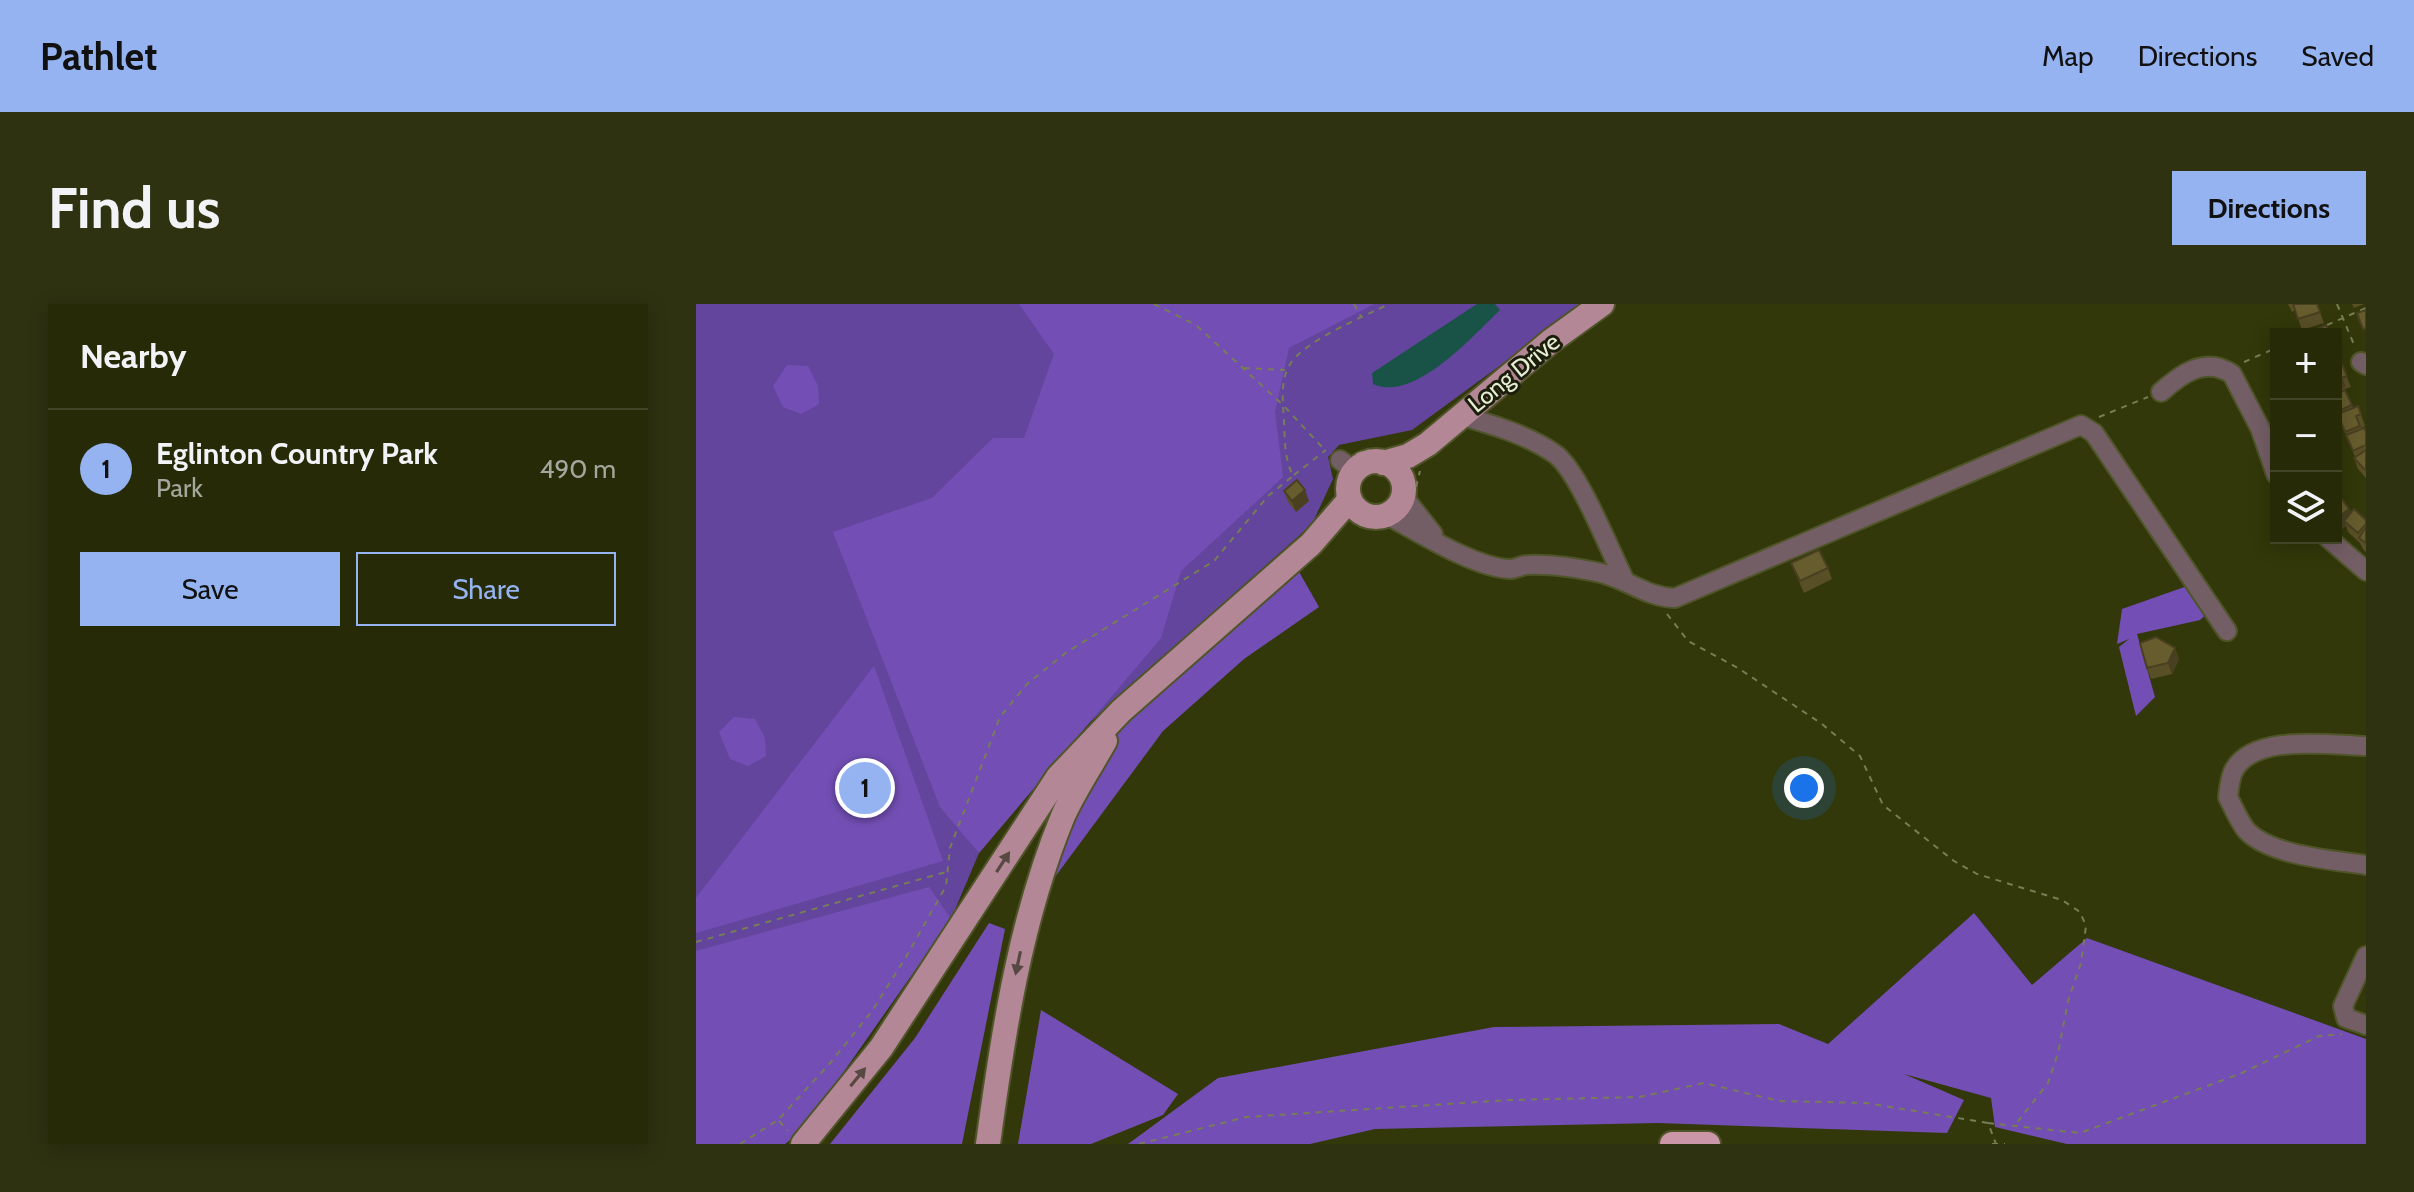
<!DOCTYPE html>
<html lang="en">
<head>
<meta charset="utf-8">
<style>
	:root { --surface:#262a07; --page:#2e3211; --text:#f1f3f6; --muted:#a4a79b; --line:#424628; --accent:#95b2f1 }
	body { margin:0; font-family:Cabin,sans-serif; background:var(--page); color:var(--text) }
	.controls { position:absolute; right:24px; top:24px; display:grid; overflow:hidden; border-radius:0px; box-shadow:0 4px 20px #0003 }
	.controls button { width:72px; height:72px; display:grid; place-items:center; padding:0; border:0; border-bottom:2px solid var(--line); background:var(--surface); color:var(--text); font:40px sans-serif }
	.you { position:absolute; left:1108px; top:484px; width:28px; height:28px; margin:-20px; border:6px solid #fff; border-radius:50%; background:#1a73e8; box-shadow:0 0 0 12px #1a73e833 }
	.badge { display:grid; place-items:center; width:52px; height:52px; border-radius:50%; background:var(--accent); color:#111; font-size:26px; font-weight:700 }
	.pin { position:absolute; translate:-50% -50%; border:4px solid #fff; box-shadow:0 2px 8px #0006 }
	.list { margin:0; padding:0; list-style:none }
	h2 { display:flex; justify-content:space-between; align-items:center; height:104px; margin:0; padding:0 32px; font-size:34px }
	h2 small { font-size:26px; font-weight:400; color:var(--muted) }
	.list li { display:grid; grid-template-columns:52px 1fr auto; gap:24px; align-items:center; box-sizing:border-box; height:120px; padding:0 32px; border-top:2px solid var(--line) }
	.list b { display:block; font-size:30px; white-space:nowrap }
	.list p { margin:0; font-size:26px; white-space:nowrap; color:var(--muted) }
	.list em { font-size:26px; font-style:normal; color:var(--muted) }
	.actions { display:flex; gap:16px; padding:24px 32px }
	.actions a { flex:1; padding:18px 0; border:2px solid var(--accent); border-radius:0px; text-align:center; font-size:28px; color:var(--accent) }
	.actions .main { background:var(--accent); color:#111 }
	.icon { flex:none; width:44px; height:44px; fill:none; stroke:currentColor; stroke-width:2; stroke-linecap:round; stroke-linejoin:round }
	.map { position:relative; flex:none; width:1670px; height:840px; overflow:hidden; border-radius:0px }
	header { display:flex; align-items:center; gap:48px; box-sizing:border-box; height:112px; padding:0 40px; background:var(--accent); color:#111 }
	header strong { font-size:38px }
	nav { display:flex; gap:44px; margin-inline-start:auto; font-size:28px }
	.intro { display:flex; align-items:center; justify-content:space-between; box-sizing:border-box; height:192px; padding:0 48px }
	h1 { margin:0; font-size:56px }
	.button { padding:20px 36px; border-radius:0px; background:var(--accent); color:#111; font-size:28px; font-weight:700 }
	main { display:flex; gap:48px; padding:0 48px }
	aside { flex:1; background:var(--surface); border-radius:0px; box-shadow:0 4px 20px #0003 }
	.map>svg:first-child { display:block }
	.green { fill:#64459e }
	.forest { fill:#734fb5 }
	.water { fill:#195347 }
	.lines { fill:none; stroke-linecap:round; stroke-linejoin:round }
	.minor-casing { stroke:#4f5529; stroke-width:22 }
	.major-casing { stroke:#4f5529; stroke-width:28 }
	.highway-casing { stroke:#4f5529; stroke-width:28 }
	.path { stroke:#777d56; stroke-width:2; stroke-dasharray:6 6; stroke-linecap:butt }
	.minor { stroke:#745e66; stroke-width:18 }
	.major { stroke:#b38795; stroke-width:24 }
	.highway { stroke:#cb96a8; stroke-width:24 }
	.path-bridge { stroke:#777d56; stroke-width:2; stroke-dasharray:6 6; stroke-linecap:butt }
	.wall { fill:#594f27 }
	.shaded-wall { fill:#484020 }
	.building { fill:#675c2d; stroke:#484020; stroke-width:2 }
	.oneway { fill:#584842 }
	.labels { text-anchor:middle; stroke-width:6; stroke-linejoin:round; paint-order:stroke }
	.street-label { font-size:24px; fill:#e7edd4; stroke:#1b1e0b }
</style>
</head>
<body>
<header>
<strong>Pathlet</strong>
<nav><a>Map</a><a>Directions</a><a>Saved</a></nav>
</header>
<div class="intro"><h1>Find us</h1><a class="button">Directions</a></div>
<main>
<aside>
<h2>Nearby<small></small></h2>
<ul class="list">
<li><span class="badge">1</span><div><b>Eglinton Country Park</b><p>Park</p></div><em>490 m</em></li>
</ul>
<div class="actions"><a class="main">Save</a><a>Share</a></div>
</aside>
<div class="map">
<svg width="1670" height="840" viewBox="0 0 1670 840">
	<rect width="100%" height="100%" fill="#323809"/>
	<path class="green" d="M0,0H888L716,126L643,141L632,153L637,175L616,220L393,419L283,549L255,615L108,824L89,840H0Z"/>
	<path class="forest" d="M323,0H678L593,44L579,108L587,173L485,267L465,334L283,549L244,503L137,228L236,194L297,134H328L358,50Z
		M91,61L112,62L122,82L123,100L105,110L87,103L77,82Z
		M602,266L623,303L548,355L467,427L359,573L351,562L405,444L450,386Z
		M1497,280L1515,306L1504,316L1441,330L1459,393L1440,412L1423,343L1433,335L1421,340L1426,305Z
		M178,362L247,557L0,629V594Z
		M38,413L59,415L69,434L70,452L52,462L34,455L23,428Z
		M233,583L255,615L108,824L89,840H0V647Z
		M1278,609L1336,681L1391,634L1670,735V840H1371L1299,823L1295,794L1208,770L1268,796L1251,829L962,819L679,825L614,840H432L522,774L798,723L1083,720L1132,740Z
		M293,619L309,625L266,840H134L219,734Z
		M345,706L482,790L467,811L395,840H322Z"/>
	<path class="water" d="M781,0H799L804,6C777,32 718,99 677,80L676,69Z"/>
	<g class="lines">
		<defs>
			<path id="minor" d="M1665,58L1670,61
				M1465,88C1485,70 1509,52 1536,70L1564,124L1580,170
				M766,112C797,121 832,131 859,150C882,166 914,247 928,275
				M644,156L659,167
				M707,192L737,230
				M691,211C722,228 779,264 814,265C820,265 826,261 832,261C857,260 881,264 905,269C933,276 950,293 979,294L1385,121L1398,129L1531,327
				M1632,234L1670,267
				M1670,442C1634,441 1555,429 1537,468C1534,475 1533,485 1532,493C1537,503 1543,517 1550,526C1574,552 1637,556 1670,561
				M1670,652L1647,702L1650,714L1670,721"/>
			<path id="major" d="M652 185a28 28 0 1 1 56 0a28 28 0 1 1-56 0Z
				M687,159L712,152L732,140L855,37L906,0
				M107,840L185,744L362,473L425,407L615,240L654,195
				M292,840C307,729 324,616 367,512C378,487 395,462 409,437"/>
			<path id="highway" d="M976,840H1012"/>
		</defs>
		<use href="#minor" class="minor-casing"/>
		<use href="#major" class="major-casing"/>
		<use href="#highway" class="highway-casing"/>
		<path class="path" d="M458,0L500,21L587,101L626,143
			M658,0L665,13
			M1641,0L1659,43
			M1631,21L1670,4
			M1548,58L1580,44
			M548,64L589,66
			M1403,113L1452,93
			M660,150L673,146
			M598,171L630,146
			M720,183L724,167
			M971,310L992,337L1042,364L1126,420L1164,452L1187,501L1258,557L1281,570L1366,596L1384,608L1390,622L1385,659L1372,697L1362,749L1352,779L1319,821
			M0,638L250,568
			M83,817L92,827
			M1292,819L1384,829L1546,769L1623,732L1646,730
			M44,840L82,816L135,758L176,707L210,653L250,582L254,544L304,413L331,380L371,348L518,257L572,192L597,172C588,153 589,137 588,117C587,99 584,78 593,62C605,38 669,12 693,0
			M443,840L550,813L813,796L943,793L1008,779L1083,797L1170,799L1292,819L1300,840"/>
		<use href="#minor" class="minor"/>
		<use href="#major" class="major"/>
		<use href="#highway" class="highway"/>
		<path class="path-bridge" d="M1296,840H1309"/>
	</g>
	<path class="wall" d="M1592,0H1621L1628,19L1606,26L1599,6L1596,8Z
		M1656,0H1668L1658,4Z
		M1640,48L1655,83L1649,85L1652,93L1657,104L1662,102L1669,122L1665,124L1670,128V174L1662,165L1658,154L1659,153L1645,118L1642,120L1640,115Z
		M588,187L613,197L600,208L592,198Z
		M1640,191L1653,205L1655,209L1670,216V248L1667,245L1664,239L1652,228L1650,222L1645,226L1640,219Z
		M1095,259L1132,264L1136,275L1108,289Z
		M1479,344L1483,355L1476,370L1455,375L1451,364Z"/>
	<path class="shaded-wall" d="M609,186L613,197L600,208L596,197Z
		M1653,205L1658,216L1648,217L1650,222L1645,226L1641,214Z
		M1479,344L1483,355L1476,370L1472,359Z"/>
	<path class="building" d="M1597,0H1621L1624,8L1602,15Z
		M1670,6V24L1667,25L1661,9Z
		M1630,21L1634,30H1610Z
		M1647,62L1651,72L1645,74L1648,82L1640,86V65Z
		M1649,86L1656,101L1640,108V90Z
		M1662,102L1665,110L1660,112L1664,122L1649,128L1642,110Z
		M1668,124L1670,128V141L1657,147L1650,131Z
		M1670,146V166H1669L1658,154Z
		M601,176L609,186L596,197L588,187Z
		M1642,190L1653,205L1641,214L1640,213V191Z
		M1658,205L1670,216V220L1662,229L1648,217Z
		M1670,223V239L1663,234Z
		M1123,246L1132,264L1104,277L1095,259Z
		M1460,333L1479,344L1472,359L1451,364L1444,339Z"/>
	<defs><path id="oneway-solid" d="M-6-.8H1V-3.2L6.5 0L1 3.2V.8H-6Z" transform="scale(2)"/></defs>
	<g class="oneway">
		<use href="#oneway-solid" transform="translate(307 558) rotate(-57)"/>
		<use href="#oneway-solid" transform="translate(322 659) rotate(102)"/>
		<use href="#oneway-solid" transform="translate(162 773) rotate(-51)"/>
	</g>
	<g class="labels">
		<g class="street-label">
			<text transform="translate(818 69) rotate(-39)" y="8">Long Drive</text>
		</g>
	</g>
</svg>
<div class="controls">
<button>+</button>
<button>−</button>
<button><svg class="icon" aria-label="layers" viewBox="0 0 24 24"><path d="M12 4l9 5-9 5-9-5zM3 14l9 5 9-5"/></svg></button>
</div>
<div class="you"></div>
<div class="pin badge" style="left:169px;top:484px">1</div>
</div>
</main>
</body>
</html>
